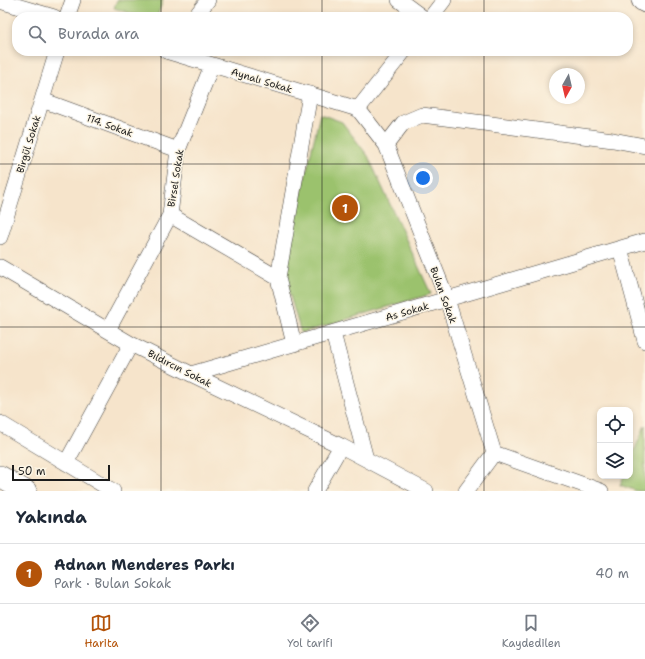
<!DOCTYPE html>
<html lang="tr">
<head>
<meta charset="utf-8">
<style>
	:root { --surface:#fff; --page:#f2f2f3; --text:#1f2937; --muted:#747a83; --line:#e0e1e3; --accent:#b45309 }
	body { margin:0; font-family:"Shantell Sans",sans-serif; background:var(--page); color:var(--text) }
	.controls { position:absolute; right:12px; bottom:12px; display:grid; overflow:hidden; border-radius:8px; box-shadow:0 2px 6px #0003 }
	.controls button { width:36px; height:36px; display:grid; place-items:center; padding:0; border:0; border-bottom:1px solid var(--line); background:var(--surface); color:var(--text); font:20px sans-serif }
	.compass { position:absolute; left:549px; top:68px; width:36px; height:36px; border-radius:50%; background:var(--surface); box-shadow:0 2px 6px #0003; rotate:188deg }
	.scale { position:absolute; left:12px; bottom:10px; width:98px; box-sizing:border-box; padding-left:4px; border:2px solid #1c1c1c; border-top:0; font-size:11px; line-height:14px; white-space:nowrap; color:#1c1c1c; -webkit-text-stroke:3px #fcf5e5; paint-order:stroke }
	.you { position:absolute; left:423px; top:178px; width:14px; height:14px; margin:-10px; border:3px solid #fff; border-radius:50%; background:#1a73e8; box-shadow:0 0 0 6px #1a73e833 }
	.badge { display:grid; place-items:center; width:26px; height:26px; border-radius:50%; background:var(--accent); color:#fff; font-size:13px; font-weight:700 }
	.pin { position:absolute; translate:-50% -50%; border:2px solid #fff; box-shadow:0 1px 4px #0006 }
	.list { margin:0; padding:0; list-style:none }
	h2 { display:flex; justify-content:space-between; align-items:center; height:52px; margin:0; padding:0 16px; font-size:17px }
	h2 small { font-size:13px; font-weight:400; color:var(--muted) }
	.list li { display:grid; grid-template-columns:26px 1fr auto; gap:12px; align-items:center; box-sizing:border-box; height:60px; padding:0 16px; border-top:1px solid var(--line) }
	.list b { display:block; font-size:15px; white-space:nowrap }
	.list p { margin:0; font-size:13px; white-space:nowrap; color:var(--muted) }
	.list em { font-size:13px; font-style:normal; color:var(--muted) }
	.icon { flex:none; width:22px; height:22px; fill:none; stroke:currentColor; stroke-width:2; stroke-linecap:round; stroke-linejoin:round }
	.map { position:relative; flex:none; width:645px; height:491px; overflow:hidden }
	.search { position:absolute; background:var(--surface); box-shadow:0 2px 6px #0003; left:12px; right:12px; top:12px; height:44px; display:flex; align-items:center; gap:10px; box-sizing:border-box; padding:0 14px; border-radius:16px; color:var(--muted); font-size:15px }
	.sheet { height:112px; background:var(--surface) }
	nav { display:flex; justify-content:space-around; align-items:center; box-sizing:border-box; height:56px; border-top:1px solid var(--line); background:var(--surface); font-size:11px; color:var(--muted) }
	nav a { display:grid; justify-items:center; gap:2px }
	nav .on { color:var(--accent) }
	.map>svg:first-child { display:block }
	.green { fill:#9bc26d; stroke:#5c6f44 }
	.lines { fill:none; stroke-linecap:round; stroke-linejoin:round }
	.street-casing { stroke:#3d3a36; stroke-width:16 }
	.secondary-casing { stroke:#3d3a36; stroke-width:22 }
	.street { stroke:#fff; stroke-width:15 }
	.secondary { stroke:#fff; stroke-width:21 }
	.grid { fill:none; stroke:#1c1c1c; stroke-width:1; stroke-opacity:0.55 }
	.labels { text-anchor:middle; stroke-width:3; stroke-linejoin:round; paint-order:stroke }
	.street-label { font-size:10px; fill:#1c1c1c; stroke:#fcf5e5 }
</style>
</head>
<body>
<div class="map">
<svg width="645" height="491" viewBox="0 0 645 491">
	<rect width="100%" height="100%" fill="#fcf5e5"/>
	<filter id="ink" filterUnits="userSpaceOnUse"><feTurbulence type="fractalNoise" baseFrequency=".025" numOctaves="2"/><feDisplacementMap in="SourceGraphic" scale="8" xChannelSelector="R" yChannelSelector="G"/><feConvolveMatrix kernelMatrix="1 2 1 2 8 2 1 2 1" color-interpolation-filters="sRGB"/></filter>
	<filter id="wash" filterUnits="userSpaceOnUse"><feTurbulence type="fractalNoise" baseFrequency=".012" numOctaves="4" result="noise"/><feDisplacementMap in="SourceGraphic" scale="16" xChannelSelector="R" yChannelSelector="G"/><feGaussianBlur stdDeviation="0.9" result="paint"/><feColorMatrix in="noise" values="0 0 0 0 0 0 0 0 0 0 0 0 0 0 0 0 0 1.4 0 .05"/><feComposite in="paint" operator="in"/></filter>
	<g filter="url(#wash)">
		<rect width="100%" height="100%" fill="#f6e4cb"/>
		<path class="green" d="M117,0H163L157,17H142L114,8Z
			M320,114L342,122L368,156L431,294L301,333L286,282V259Z
			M645,425V491H637L620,485L624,476H630V461Z"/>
	</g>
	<g filter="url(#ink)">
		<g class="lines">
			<defs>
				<path id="street" d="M399,0L422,17
					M0,1L54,17
					M67,17L73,0
					M195,17L208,0
					M431,17L444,0
					M166,51L358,109
					M404,51L358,109L386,145L447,299L494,453L601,491
					M42,100L178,150
					M386,145L403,123L422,115L613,140L645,146
					M170,215L278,278L294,344
					M0,237L57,51
					M620,248L645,341
					M0,267L131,344L191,374L341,446L426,491
					M278,278L310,94
					M108,330L170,215L178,150L212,65
					M333,333L366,459
					M191,374L645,241
					M0,423L113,491
					M66,463L131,344
					M315,491L341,446
					M466,491L494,453"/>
				<path id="secondary" d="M642,0L645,2
					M0,476L26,491"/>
			</defs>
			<use href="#street" class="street-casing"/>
			<use href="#secondary" class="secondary-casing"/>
			<use href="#street" class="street"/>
			<use href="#secondary" class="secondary"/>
		</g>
	</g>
	<path class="grid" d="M161,0V17M322,0V17M484,0V17M161,51V491M322,51V491M484,51V491M0,164H645M0,327H645"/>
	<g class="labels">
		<g class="street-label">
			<text transform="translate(262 80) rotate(17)" y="4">Aynalı Sokak</text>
			<text transform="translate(110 125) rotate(20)" y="4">114. Sokak</text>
			<text transform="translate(28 144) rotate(-73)" y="4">Birgül Sokak</text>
			<text transform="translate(175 178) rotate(-81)" y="4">Birsel Sokak</text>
			<text transform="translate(444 295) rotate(70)" y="4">Bulan Sokak</text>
			<text transform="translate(407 311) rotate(-16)" y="4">As Sokak</text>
			<text transform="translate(180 368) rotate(27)" y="4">Bıldırcın Sokak</text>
		</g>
	</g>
</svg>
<div class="controls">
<button><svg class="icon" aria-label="locate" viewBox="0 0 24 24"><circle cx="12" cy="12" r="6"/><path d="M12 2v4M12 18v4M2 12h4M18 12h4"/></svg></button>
<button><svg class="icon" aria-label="layers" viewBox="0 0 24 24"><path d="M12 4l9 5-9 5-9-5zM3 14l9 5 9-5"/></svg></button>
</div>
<svg class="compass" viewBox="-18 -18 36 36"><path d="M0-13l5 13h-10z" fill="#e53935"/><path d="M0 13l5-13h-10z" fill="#747a83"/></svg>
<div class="scale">50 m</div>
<div class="you"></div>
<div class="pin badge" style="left:345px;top:208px">1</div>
<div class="search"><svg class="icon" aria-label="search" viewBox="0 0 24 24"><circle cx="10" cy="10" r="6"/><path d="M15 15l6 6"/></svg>Burada ara</div>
</div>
<section class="sheet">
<h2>Yakında<small></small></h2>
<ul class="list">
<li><span class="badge">1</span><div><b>Adnan Menderes Parkı</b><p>Park · Bulan Sokak</p></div><em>40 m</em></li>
</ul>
</section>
<nav>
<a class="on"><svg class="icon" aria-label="map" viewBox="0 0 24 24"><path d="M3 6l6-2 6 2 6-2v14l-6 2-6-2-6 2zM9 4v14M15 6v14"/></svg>Harita</a>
<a><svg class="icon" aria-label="directions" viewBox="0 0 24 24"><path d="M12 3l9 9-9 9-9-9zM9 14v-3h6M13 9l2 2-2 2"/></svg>Yol tarifi</a>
<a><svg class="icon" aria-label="saved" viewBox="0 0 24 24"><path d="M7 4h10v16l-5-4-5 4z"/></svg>Kaydedilen</a>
</nav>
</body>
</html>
